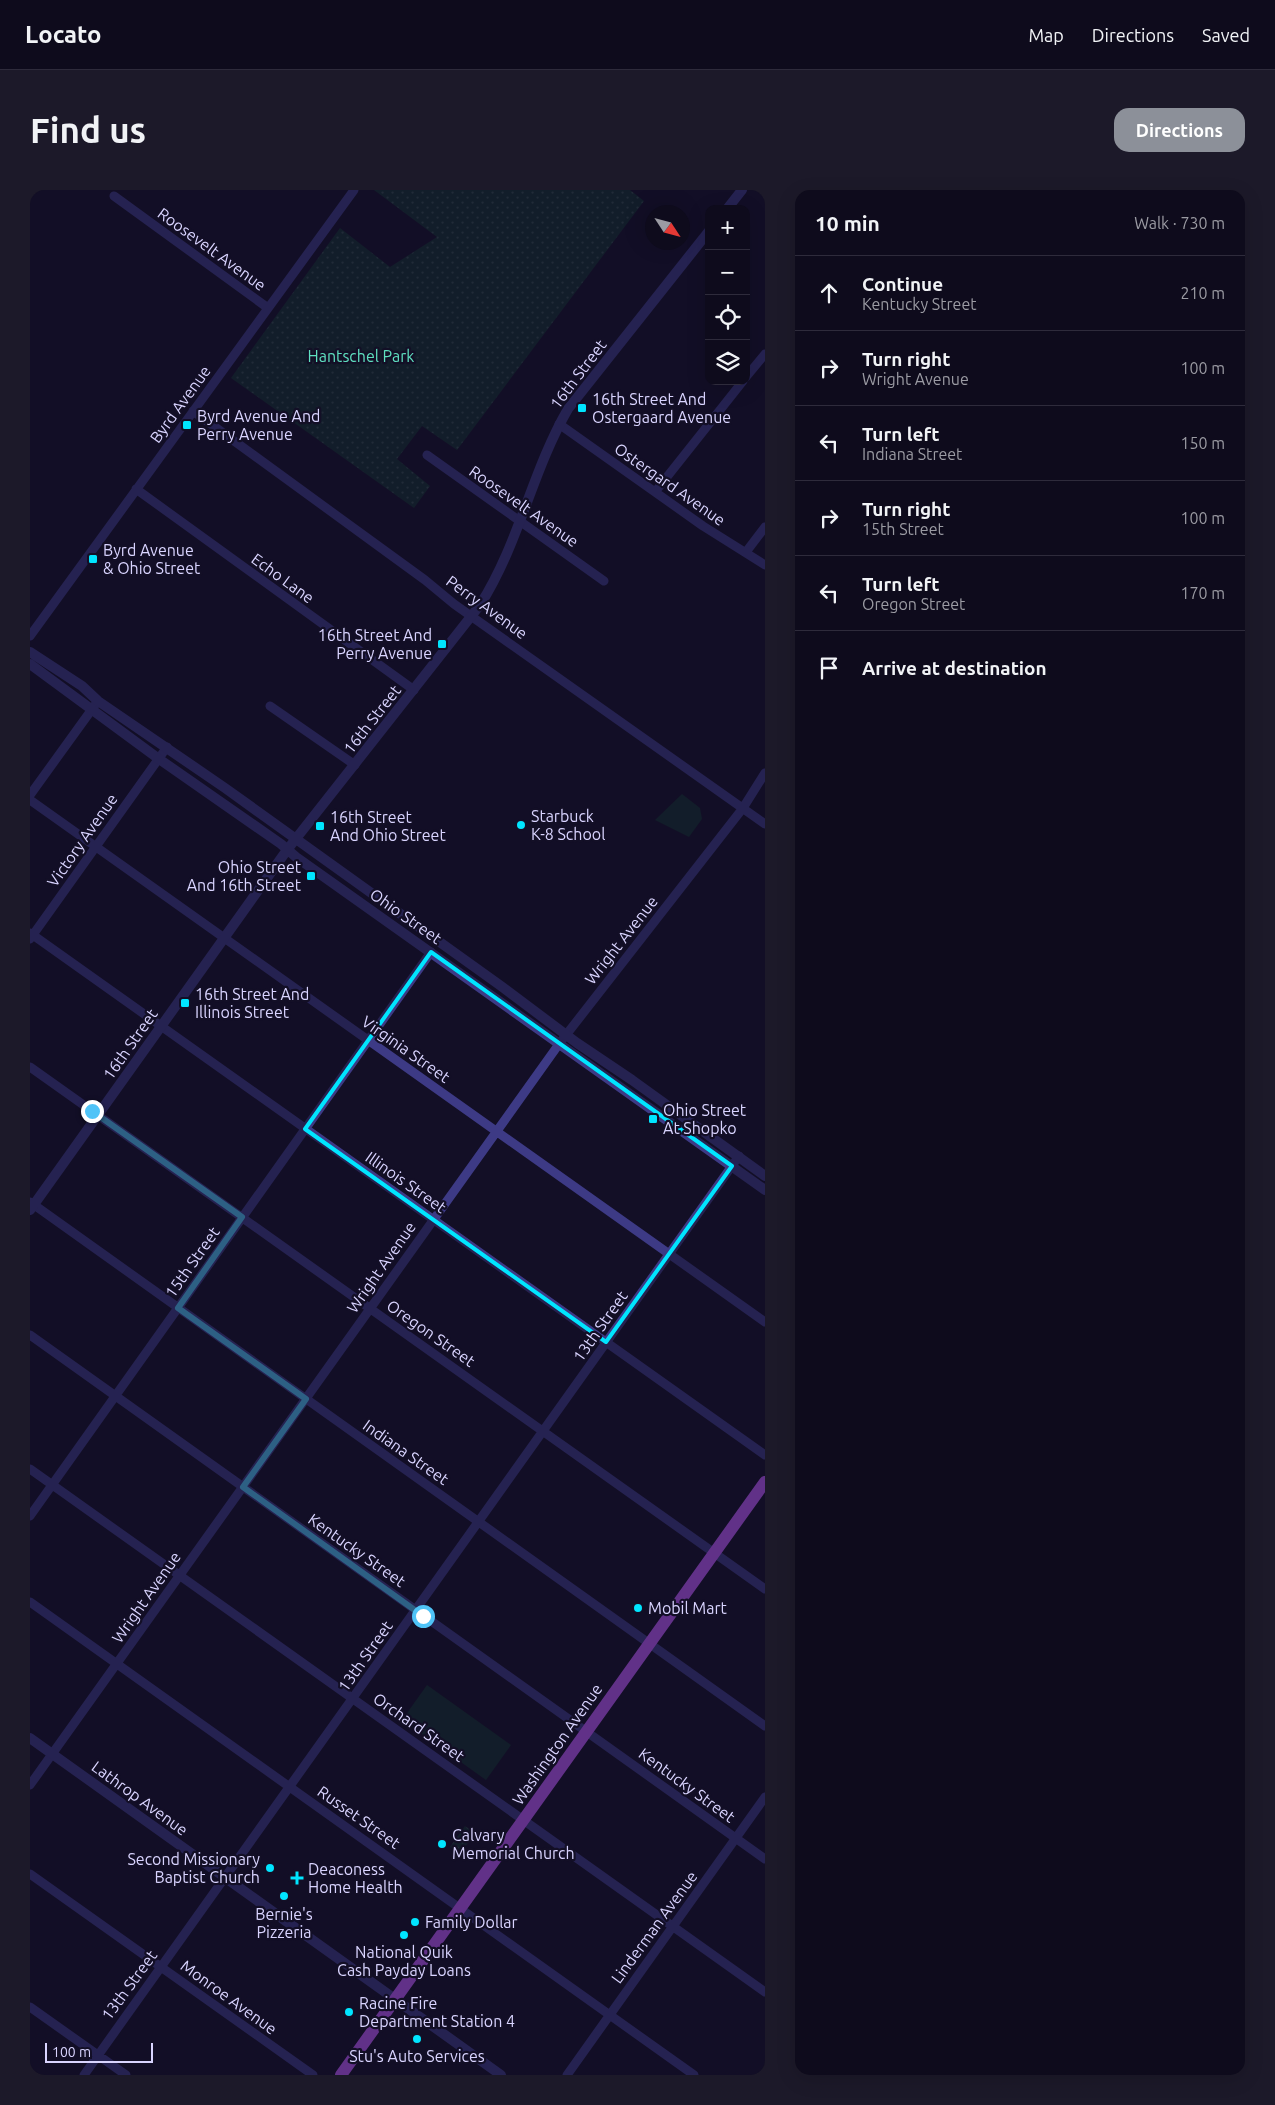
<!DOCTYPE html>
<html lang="en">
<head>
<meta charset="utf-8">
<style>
	:root { --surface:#0e0b1c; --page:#1c1929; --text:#f1f3f6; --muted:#9b9ba3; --line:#2e2b3b; --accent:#8c9099 }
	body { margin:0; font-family:Ubuntu,sans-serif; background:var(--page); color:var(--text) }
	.controls { position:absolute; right:15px; top:15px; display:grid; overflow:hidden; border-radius:10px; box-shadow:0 5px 20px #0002 }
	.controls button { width:45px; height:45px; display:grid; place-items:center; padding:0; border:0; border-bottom:1px solid var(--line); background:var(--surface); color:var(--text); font:25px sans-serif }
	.compass { position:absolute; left:615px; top:15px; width:45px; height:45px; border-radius:50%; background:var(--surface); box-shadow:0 5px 20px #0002; rotate:126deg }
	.scale { position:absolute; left:15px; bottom:12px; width:108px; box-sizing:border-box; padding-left:5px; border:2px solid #d9d4ff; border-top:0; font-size:14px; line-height:18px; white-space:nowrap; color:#d9d4ff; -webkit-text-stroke:4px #130f26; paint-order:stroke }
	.stop { position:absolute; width:15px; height:15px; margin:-11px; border:4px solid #4fc3f7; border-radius:50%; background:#fff }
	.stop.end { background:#4fc3f7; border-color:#fff; box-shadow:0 1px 5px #0008 }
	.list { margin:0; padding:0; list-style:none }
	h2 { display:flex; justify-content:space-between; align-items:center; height:65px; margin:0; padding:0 20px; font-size:21px }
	h2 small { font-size:16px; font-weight:400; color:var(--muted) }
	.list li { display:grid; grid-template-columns:32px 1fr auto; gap:15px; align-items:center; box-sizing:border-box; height:75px; padding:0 20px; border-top:1px solid var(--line) }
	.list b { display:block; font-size:19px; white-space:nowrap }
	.list p { margin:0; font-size:16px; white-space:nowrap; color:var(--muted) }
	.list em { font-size:16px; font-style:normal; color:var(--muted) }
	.icon { flex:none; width:28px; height:28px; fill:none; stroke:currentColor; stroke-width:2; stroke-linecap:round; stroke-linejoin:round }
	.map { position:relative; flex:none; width:735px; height:1885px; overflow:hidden; border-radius:15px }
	header { display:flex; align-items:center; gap:30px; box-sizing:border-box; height:70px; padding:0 25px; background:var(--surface); border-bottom:1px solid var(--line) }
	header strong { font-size:24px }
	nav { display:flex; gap:28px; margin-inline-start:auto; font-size:18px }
	.intro { display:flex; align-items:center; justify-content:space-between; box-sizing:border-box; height:120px; padding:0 30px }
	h1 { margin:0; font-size:35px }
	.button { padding:12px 22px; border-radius:15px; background:var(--accent); color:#fff; font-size:18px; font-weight:700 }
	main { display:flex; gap:30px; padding:0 30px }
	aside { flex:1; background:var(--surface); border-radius:15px; box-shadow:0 5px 20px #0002 }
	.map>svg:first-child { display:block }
	.grass { fill:#12302f }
	.park { fill:url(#park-dots) }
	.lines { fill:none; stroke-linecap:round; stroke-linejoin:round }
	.minor { stroke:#3d3a85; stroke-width:9 }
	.tertiary { stroke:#3d3a85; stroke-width:10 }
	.primary { stroke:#c25bff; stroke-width:12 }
	.route { stroke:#4fc3f7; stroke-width:6 }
	.marked { fill:none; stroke:#00e5ff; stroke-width:4; stroke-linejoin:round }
	.poi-dot { fill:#00e5ff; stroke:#130f26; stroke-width:2 }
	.labels { text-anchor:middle; stroke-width:4.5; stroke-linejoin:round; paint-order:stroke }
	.street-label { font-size:16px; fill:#d9d4ff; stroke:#130f26 }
	.park-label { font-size:16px; fill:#5fe0c0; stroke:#130f26 }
	.poi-label { font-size:16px; fill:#d9d4ff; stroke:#130f26; text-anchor:start }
</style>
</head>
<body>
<header>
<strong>Locato</strong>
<nav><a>Map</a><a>Directions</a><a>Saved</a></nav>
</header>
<div class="intro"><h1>Find us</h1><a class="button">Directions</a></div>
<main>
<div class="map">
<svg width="735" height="1885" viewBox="0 0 735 1885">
	<defs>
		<pattern id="park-dots" width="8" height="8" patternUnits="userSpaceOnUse" patternTransform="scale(1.25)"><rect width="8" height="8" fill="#12302f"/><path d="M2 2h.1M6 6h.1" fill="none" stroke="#344d4e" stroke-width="1.8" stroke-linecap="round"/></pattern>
	</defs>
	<rect width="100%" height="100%" fill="#130f26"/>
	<path class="grass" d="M652,604L670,618L672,629L659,647L625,630Z
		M397,1495L481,1555L456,1590L372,1530Z"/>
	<path class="park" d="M344,0H600L614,11L427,260L392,236L367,269L400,296L384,318L201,188L310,38L360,77L407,47Z
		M435,1636L445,1643L430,1664L420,1657Z"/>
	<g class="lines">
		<path class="minor" d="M84,6L238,118
			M716,187L735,164
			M163,221L395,390L424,414L735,634
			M529,234L673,336L735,375
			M397,265L574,391
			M106,299L384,500
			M625,302L713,191
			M716,362L735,337
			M0,446L324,0
			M240,516L325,575
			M0,605L65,515
			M0,610L735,1132
			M0,743L735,1265
			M0,749L137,557
			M0,877L735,1399
			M0,1012L735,1536
			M0,1145L735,1669
			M0,1279L735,1802
			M0,1326L401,762
			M0,1412L664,1885
			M0,1595L529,854L713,618L735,583
			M0,1684L283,1885
			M0,1817L96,1885
			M54,1885L709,966
			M537,1885L735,1607"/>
		<path class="tertiary" d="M697,19L712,0
			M0,462L52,496L68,511L195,598L471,796L547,853L602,890L735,986
			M0,474L129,569L251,654L266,667L735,1000
			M0,1020L257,660L450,415C489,354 502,281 538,219L679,41
			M0,1548L471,1885"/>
		<path class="primary" d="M311,1885L735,1292"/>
	</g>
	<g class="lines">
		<path class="route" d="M62,921L212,1027L148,1118L276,1209L213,1297L393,1426"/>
	</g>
	<path d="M0 0H735V1885H0ZM401,762L702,976L576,1152L275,939Z" fill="#130f26" fill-opacity=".55" fill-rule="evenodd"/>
	<path class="marked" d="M401,762L702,976L576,1152L275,939Z"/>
	<g class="poi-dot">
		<rect x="547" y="213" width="10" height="10" rx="2.5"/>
		<rect x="152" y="230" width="10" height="10" rx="2.5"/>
		<rect x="58" y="364" width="10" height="10" rx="2.5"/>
		<rect x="407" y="449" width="10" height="10" rx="2.5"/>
		<circle cx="491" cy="635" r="5"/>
		<rect x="285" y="631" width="10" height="10" rx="2.5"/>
		<rect x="276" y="681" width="10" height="10" rx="2.5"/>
		<rect x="150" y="808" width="10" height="10" rx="2.5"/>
		<rect x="618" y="924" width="10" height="10" rx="2.5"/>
		<circle cx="608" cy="1418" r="5"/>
		<circle cx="412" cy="1654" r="5"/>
		<circle cx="240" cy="1678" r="5"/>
		<path d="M264.5 1680.5h5v5h5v5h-5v5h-5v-5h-5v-5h5z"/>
		<circle cx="254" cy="1706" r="5"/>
		<circle cx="385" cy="1732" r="5"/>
		<circle cx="374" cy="1745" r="5"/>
		<circle cx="319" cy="1822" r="5"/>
		<circle cx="387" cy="1849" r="5"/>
	</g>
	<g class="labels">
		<g class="street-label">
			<text transform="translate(182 59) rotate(36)" y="6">Roosevelt Avenue</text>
			<text transform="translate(548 184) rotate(-53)" y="6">16th Street</text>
			<text transform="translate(150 214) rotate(-54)" y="6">Byrd Avenue</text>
			<text transform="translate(640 294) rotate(35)" y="6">Ostergard Avenue</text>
			<text transform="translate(494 316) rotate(35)" y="6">Roosevelt Avenue</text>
			<text transform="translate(253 388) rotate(36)" y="6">Echo Lane</text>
			<text transform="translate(457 417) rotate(36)" y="6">Perry Avenue</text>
			<text transform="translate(342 529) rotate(-52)" y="6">16th Street</text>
			<text transform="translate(52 650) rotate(-55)" y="6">Victory Avenue</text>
			<text transform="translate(376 726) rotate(35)" y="6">Ohio Street</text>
			<text transform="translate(591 750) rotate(-52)" y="6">Wright Avenue</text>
			<text transform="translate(100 854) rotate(-55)" y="6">16th Street</text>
			<text transform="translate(376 859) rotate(35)" y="6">Virginia Street</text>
			<text transform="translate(376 992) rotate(35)" y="6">Illinois Street</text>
			<text transform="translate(162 1072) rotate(-55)" y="6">15th Street</text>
			<text transform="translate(351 1077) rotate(-55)" y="6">Wright Avenue</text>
			<text transform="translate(570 1136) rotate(-55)" y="6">13th Street</text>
			<text transform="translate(401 1143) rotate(35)" y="6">Oregon Street</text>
			<text transform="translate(376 1262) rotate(35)" y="6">Indiana Street</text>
			<text transform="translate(327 1360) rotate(35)" y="6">Kentucky Street</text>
			<text transform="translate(116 1407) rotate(-55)" y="6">Wright Avenue</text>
			<text transform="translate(335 1466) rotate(-55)" y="6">13th Street</text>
			<text transform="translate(389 1537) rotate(35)" y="6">Orchard Street</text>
			<text transform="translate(527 1554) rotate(-55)" y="6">Washington Avenue</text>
			<text transform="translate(657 1595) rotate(36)" y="6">Kentucky Street</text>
			<text transform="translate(110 1608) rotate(36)" y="6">Lathrop Avenue</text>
			<text transform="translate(329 1627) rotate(35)" y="6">Russet Street</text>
			<text transform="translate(624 1737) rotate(-54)" y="6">Linderman Avenue</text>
			<text transform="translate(99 1795) rotate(-54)" y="6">13th Street</text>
			<text transform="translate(199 1807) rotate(36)" y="6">Monroe Avenue</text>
		</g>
		<g class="park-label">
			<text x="331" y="172">Hantschel Park</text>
		</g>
		<g class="poi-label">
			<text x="562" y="215">16th Street And<tspan x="562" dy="18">Ostergaard Avenue</tspan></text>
			<text x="167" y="232">Byrd Avenue And<tspan x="167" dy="18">Perry Avenue</tspan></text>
			<text x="73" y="366">Byrd Avenue<tspan x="73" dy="18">&amp; Ohio Street</tspan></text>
			<text x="402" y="451" text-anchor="end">16th Street And<tspan x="402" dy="18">Perry Avenue</tspan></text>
			<text x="501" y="632">Starbuck<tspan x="501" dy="18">K-8 School</tspan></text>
			<text x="300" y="633">16th Street<tspan x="300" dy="18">And Ohio Street</tspan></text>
			<text x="271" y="683" text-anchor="end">Ohio Street<tspan x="271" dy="18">And 16th Street</tspan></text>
			<text x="165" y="810">16th Street And<tspan x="165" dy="18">Illinois Street</tspan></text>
			<text x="633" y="926">Ohio Street<tspan x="633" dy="18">At Shopko</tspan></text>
			<text x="618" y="1424">Mobil Mart</text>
			<text x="422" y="1651">Calvary<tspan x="422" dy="18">Memorial Church</tspan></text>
			<text x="230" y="1675" text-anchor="end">Second Missionary<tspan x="230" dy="18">Baptist Church</tspan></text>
			<text x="278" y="1685">Deaconess<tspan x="278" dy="18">Home Health</tspan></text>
			<text x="254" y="1730" text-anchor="middle">Bernie's<tspan x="254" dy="18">Pizzeria</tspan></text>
			<text x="395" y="1738">Family Dollar</text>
			<text x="374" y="1768" text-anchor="middle">National Quik<tspan x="374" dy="18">Cash Payday Loans</tspan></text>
			<text x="329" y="1819">Racine Fire<tspan x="329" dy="18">Department Station 4</tspan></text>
			<text x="387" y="1872" text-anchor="middle">Stu's Auto Services</text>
		</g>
	</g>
</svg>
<div class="controls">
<button>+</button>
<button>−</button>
<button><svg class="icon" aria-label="locate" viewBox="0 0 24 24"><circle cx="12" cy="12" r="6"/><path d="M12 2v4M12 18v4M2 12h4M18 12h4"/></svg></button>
<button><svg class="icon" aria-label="layers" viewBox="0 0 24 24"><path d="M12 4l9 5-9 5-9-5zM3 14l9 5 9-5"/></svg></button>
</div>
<svg class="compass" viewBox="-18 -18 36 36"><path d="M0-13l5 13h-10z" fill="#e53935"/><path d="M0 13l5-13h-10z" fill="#9b9ba3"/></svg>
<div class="scale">100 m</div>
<div class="stop" style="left:393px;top:1426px"></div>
<div class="stop end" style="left:62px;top:921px"></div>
</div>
<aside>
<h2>10 min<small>Walk · 730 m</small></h2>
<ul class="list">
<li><svg class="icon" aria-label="ahead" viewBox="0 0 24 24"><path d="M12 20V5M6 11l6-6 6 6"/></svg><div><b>Continue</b><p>Kentucky Street</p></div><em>210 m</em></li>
<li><svg class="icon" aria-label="right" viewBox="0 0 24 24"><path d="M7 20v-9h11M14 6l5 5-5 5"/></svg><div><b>Turn right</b><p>Wright Avenue</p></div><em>100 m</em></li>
<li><svg class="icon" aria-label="left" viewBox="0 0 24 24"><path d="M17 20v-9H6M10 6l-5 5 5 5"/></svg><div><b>Turn left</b><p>Indiana Street</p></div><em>150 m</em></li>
<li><svg class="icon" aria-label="right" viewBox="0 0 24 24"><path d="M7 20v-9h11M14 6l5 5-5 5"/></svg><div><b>Turn right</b><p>15th Street</p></div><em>100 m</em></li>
<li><svg class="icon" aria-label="left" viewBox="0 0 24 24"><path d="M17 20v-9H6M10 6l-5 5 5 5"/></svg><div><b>Turn left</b><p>Oregon Street</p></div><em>170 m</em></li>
<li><svg class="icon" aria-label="arrive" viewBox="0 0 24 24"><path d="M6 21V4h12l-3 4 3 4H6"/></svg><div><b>Arrive at destination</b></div></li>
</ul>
</aside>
</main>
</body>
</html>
